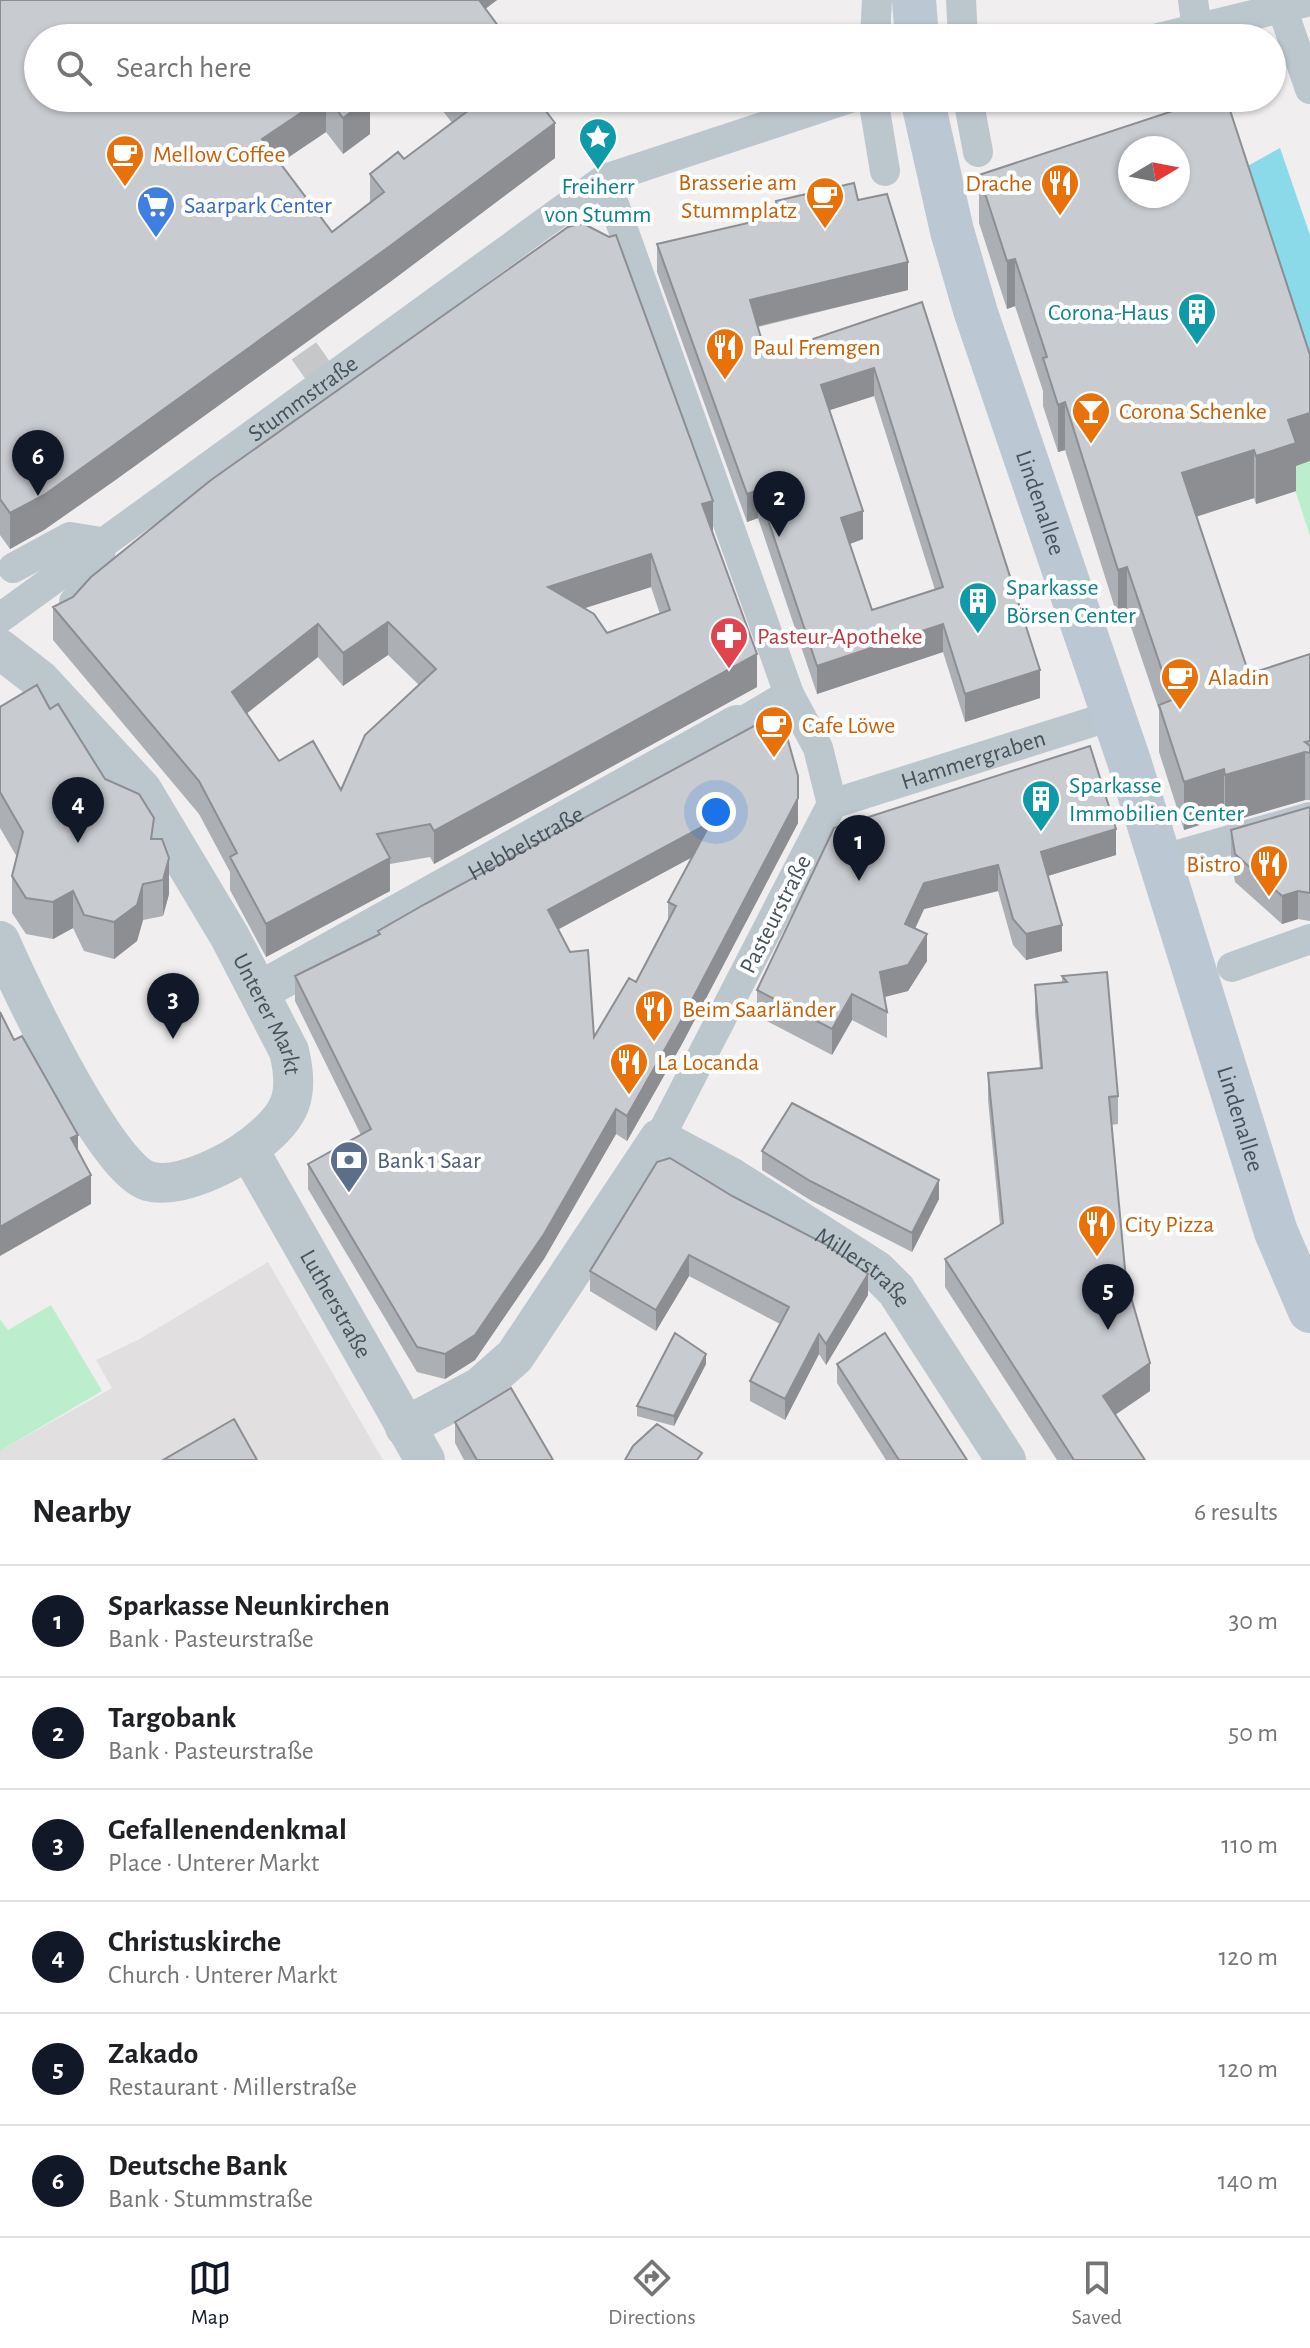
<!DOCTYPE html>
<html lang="en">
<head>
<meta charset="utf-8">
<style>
	:root { --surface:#fff; --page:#f6f6f6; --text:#202124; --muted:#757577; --line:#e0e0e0; --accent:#111827 }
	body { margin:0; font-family:"Alegreya Sans",sans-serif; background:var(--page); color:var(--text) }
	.compass { position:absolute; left:1118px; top:136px; width:72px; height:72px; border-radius:50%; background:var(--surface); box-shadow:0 2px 6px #0004; rotate:80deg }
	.you { position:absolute; left:716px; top:812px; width:28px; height:28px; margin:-20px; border:6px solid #fff; border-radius:50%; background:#1a73e8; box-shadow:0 0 0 12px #1a73e833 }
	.badge { display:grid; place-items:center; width:52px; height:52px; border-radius:50%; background:var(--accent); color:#fff; font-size:26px; font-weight:700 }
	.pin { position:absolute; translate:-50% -66px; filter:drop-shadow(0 2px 4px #0008) }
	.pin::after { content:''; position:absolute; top:42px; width:28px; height:24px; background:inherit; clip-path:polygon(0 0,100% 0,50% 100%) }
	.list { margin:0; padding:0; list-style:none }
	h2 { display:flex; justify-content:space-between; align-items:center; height:104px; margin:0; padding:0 32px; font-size:34px }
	h2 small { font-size:26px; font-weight:400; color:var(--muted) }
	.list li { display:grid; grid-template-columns:52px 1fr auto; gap:24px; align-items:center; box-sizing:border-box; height:112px; padding:0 32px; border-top:2px solid var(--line) }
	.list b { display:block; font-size:30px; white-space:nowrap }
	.list p { margin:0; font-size:26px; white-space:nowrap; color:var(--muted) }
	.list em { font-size:26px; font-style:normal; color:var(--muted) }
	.icon { flex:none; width:44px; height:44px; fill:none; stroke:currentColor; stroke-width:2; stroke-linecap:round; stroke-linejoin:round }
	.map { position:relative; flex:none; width:1310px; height:1460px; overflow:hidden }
	.search { position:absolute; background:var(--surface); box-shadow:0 2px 6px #0004; left:24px; right:24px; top:24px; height:88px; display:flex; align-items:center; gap:20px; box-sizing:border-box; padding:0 28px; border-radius:44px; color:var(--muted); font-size:30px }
	.sheet { height:776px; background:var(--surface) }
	nav { display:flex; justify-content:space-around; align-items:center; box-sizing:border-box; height:112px; border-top:2px solid var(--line); background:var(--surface); font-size:22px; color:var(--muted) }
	nav a { display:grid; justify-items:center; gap:4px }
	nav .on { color:var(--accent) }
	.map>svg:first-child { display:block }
	.education { fill:#e1dfe0 }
	.green { fill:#bceecd }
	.water { fill:#8adaea }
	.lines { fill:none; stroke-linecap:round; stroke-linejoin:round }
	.pedestrian-tunnel { stroke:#c6c7c9; stroke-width:30; stroke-dasharray:30 15; stroke-linecap:butt }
	.pedestrian { stroke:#bcc6cd; stroke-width:30 }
	.minor { stroke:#bcc6cd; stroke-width:40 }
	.secondary { stroke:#bbc7d2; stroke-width:44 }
	.wall { fill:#acafb3; fill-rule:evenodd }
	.shaded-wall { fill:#8c8e92 }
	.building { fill:#c8cbd0; stroke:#8c8e92; stroke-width:2; fill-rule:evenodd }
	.labels { text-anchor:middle; stroke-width:8; stroke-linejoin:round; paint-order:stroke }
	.food-label { font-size:24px; fill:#c56008; stroke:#fff; text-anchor:start }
	.culture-label { font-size:24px; fill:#0d838f; stroke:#fff; text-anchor:start }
	.shop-label { font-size:24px; fill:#366cbe; stroke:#fff; text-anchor:start }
	.street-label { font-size:24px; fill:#46525b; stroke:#fff }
	.health-label { font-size:24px; fill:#be3a42; stroke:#fff; text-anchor:start }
	.service-label { font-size:24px; fill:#4e5e75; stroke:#fff; text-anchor:start }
</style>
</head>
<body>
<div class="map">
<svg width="1310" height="1460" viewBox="0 0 1310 1460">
	<rect width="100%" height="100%" fill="#f0eeee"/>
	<path class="education" d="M268,1262L383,1460H0V1451L112,1388L96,1360L138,1340Z"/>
	<path class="green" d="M1310,461V536L1288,468Z
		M51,1305L102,1391L0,1451V1319L8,1330Z"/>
	<path class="water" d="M1280,148L1310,235V365L1244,168Z"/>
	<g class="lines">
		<path class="pedestrian-tunnel" d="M278,314L340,402"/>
		<g class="pedestrian">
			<path d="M961,0L963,38"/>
			<path d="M1193,0L1197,29"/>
			<path d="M1282,8L1310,89"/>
			<path d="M875,38L877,0"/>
			<path d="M1158,38L1310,1"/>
			<path d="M873,98L885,171"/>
			<path d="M968,98L978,152"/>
			<path d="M605,179L789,694L818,748L832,804L659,1139"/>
			<path d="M13,568L70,537L101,542L99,575L74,602"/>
			<path id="s1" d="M0,618L605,179L850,98"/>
			<path d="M737,725L789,694"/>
			<path id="s2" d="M832,804L1114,715"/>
			<path d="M1161,860L1310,817"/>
			<path d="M1232,967L1310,939"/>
		</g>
		<g class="minor">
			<path id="s3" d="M0,649L40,680L142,790L230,937L289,1051C300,1096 291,1116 255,1144C231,1163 179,1190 148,1181C106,1169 20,987 0,941"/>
			<path id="s4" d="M260,991L737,725"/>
			<path id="s5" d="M248,1149L425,1460"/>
			<path id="s6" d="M405,1427L480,1387L515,1356L659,1139L732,1178L876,1270L896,1290L1006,1460"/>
		</g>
		<g class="secondary">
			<path d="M914,0L917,38"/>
			<path id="s7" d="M922,98L952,231L976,313L1129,761L1276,1232L1310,1311"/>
		</g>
	</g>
	<path class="wall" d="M0,0H497L485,9L507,38H38V98H370V134L343,154L326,132L280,163L332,232L370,203V174L404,159L452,123L433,98H536L555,158L390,282L114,481L44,530L10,549L0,535Z
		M979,175L1296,466V491L1256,504L1254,498L1196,517L1249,674L1310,654V800H1305L1225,823L1224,817L1184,830L1159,752V710L1127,615L1118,618L1065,450L1058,452L1043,406V391L1015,306L1007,309L979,223Z
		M858,200L908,290L758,327L766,355L922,302L1040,698L965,722L943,652L817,694L758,518L747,522L657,272V244L776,217V201ZM874,396L935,590L872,610L850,544L863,539L829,410Z
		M713,533L757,687L434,864L430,857L390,864V891L266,957L230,890V872L199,814L53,640V607L73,597ZM651,587L660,614L607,633L584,608ZM388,655L419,685L341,790L279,761L246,714L318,657L343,686Z
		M0,707L50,709L105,779L154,839L169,894L163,916L143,920L137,941L114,959L84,951L73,928L53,939L26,934L12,913V876L17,857L0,828Z
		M1310,807V921L1298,919L1282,924L1235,882L1231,859V830Z
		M798,823L682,1044L627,1141L616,1134L544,1259L475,1360L445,1379L417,1372L308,1189V1164L361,1135L295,1001V976L378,935V931ZM692,857L668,902V921L636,982L594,1037L558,929Z
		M834,828L1116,855L1048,876L1062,951L1026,960L1013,945L998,891L924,909L915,929L927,961L908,991L885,997L887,1012V1038L852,1020L832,1055L757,1016V990Z
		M1107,972L1118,1096V1124L1111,1125L1126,1280L1150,1391L1115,1415L1145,1460H1057L945,1287V1259L1000,1225L988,1100V1073L1040,1068L1035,1013V985L1062,983V976Z
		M762,1151L939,1199L912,1252L810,1200L762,1170Z
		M657,1162L868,1295L826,1365L819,1354L785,1420L750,1401V1381L780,1324L689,1276L656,1331L590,1291V1271Z
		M706,1364L674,1426L637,1416V1406Z
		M837,1364L967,1460H886L837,1383Z
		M455,1422L553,1460H464L455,1443Z"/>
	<path class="shaded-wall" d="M468,0H497L468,22Z
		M410,31V38H401Z
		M323,98H326V132L262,175V139Z
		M370,98V134L343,154V118Z
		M555,123V158L390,282L114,481L44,530L10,549V513Z
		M1015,259V306L1007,309V261Z
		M908,262V290L750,328V300Z
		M874,368V396L821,413V385Z
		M1065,402V450L1058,452V405Z
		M1310,413V461L1296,466V491L1256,504V456L1288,420Z
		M1254,450V498L1182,521V473Z
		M758,490V518L747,522V494Z
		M713,501V534L702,504Z
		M863,511V539L841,547V518Z
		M651,554V587L548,620V587Z
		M1127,567V615L1118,618V570Z
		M388,622V655L343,686V653Z
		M318,624V657L232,725V692Z
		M943,624V652L817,694V666Z
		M757,654V687L434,864V831Z
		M1040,670V698L965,722V694Z
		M1305,752V800L1225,823V775Z
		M1224,769V817L1184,830V782Z
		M798,798V823L682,1044L627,1141V1116Z
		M711,822V847L548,935V910Z
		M1116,829V855L1041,878V852Z
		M169,858V894L163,916V880Z
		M390,858V891L266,957V924Z
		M998,865V891L924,909L905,950V924L924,883Z
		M143,884V920L137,941L114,959V922Z
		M73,891V928L53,939V902Z
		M1298,891V919L1282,924V896Z
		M1062,925V951L1026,960V934Z
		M927,934V961L908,991L880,998V972Z
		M852,994V1020L832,1055V1029Z
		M616,1109V1134L544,1259L475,1360L445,1379V1354Z
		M78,1135V1164L71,1138Z
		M91,1175V1204L0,1256V1227Z
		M939,1180V1199L912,1252V1233Z
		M689,1255V1276L656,1331V1310Z
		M868,1274V1295L826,1365V1344Z
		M819,1334V1354L785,1420V1399Z
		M706,1354V1364L674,1426V1416Z
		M1150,1363V1391L1103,1423V1396Z"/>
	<path class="building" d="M0,0H479L507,38H415L410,31L401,38H38V98H323L262,139L332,232L384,192L370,174L398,152L404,159L469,110L460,98H536L555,123L390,246L114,445L44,495L10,513L0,499Z
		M328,98H370L343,118Z
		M1212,98H1226L1310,355V413L1288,420L1296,443L1256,456L1254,450L1182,473L1249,674L1310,654V741L1305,742L1310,746V753L1305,752L1225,775L1224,769L1184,782L1159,705L1172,700L1127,567L1118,570L1065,402L1058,405L1043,358L1047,357L1015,259L1007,261L979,175ZM1130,148H1178V196H1130Z
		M854,183L858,200L887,194L908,262L750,300L766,355L922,302L1040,670L965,694L943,624L817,666L758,490L747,494L657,244L778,216L776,201ZM874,368L943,587L872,610L841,518L863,511L821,385Z
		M582,223L609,237L616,235L713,501L702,504L757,654L434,831L430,824L377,834L390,858L266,924L230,857L237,853L199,781L53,607L73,597L91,577L211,480L568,227ZM651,554L670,610L607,633L594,614L548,587ZM388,622L436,669L365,735L341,790L313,741L279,761L232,692L318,624L343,653Z
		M37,685L50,709L58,704L105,779L139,794L154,818L151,839H162L169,858L163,880L143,884L137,905L114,922L84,915L73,891L53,902L26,898L12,876L23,832L0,792V707Z
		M780,712L798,776V798L682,1019L627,1116L616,1109L544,1234L475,1335L445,1354L417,1347L308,1164L371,1129L295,976L380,934L378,931L425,904ZM711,822L668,902L676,906L636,982L629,978L594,1037L588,950L570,952L548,910Z
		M1090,746L1116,829L1041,852L1062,925L1026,934L1013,919L998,865L924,883L905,924L927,934L908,965L880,972L887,1012L852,994L832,1029L757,990L834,828Z
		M1310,807V893L1298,891L1282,896L1235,854L1231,830Z
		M1107,972L1118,1096L1109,1097L1126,1280L1150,1363L1103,1396L1145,1460H1074L945,1259L1003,1223L988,1073L1042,1068L1035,985L1067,982L1062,976Z
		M0,1012L14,1040L22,1036L78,1135L71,1138L91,1175L0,1227Z
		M792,1103L939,1180L912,1233L810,1181L762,1151Z
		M670,1158L732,1196L827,1245L868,1274L826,1344L819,1334L785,1399L750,1381L789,1307L689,1255L656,1310L590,1271L657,1162Z
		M675,1333L706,1354L674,1416L637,1406Z
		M885,1333L967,1460H899L837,1364Z
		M511,1388L553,1460H477L455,1422Z
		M234,1419L257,1460H163Z
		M657,1424L702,1453L697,1460H625L633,1446Z"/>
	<defs>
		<symbol id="sight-pin" viewBox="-11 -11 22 30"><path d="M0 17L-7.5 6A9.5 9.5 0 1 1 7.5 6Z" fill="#0f9aa8" stroke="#fff"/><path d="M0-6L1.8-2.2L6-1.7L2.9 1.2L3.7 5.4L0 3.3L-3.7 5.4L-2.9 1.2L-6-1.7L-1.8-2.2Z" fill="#fff"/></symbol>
		<symbol id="cafe-pin" viewBox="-11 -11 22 30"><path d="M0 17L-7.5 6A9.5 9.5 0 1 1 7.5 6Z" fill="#e8710a" stroke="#fff"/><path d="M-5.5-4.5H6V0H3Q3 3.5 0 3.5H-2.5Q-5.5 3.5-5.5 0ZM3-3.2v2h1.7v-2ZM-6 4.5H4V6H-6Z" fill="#fff"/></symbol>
		<symbol id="restaurant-pin" viewBox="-11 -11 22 30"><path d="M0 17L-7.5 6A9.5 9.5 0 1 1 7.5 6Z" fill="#e8710a" stroke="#fff"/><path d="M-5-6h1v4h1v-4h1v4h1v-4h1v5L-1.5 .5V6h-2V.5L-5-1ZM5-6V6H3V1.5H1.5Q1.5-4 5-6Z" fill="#fff"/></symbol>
		<symbol id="supermarket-pin" viewBox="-11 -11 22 30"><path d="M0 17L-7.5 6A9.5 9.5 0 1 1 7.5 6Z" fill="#3f7fe0" stroke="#fff"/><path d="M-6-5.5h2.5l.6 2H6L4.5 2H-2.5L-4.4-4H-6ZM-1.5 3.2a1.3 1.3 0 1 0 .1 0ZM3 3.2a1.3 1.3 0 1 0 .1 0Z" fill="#fff"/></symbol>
		<symbol id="building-pin" viewBox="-11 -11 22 30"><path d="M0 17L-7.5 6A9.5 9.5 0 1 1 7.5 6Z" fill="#0f9aa8" stroke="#fff"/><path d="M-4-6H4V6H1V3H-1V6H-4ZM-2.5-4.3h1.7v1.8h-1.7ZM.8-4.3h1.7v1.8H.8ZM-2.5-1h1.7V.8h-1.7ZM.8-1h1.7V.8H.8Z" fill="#fff"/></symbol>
		<symbol id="bar-pin" viewBox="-11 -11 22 30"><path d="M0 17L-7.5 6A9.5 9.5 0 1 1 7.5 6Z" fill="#e8710a" stroke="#fff"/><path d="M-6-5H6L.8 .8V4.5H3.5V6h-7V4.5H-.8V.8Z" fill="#fff"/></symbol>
		<symbol id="pharmacy-pin" viewBox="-11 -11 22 30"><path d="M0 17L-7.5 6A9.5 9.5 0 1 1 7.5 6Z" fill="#e0444e" stroke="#fff"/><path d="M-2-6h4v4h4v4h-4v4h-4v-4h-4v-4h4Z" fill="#fff"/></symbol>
		<symbol id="bank-pin" viewBox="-11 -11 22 30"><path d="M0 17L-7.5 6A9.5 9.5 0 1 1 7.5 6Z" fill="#5c6f8a" stroke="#fff"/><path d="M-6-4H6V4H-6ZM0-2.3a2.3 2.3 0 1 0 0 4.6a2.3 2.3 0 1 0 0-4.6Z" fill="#fff"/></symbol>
	</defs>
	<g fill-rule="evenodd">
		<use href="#sight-pin" x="576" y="115" width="44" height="60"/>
		<use href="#cafe-pin" x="103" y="132" width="44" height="60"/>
		<use href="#restaurant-pin" x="1038" y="161" width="44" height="60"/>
		<use href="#cafe-pin" x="803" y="174" width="44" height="60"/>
		<use href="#supermarket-pin" x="134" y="183" width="44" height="60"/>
		<use href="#building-pin" x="1175" y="290" width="44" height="60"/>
		<use href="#restaurant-pin" x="703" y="325" width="44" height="60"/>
		<use href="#bar-pin" x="1069" y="389" width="44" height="60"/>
		<use href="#building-pin" x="956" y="579" width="44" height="60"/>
		<use href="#pharmacy-pin" x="707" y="614" width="44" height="60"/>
		<use href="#cafe-pin" x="1158" y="655" width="44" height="60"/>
		<use href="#cafe-pin" x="752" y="703" width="44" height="60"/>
		<use href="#building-pin" x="1019" y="777" width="44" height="60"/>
		<use href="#restaurant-pin" x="1247" y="842" width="44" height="60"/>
		<use href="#restaurant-pin" x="632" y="987" width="44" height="60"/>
		<use href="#restaurant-pin" x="607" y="1040" width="44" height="60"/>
		<use href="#bank-pin" x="327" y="1138" width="44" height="60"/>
		<use href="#restaurant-pin" x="1075" y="1202" width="44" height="60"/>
	</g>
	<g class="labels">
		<g class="food-label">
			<text x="153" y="162">Mellow Coffee</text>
			<text x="797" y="190" text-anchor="end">Brasserie am<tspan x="797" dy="28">Stummplatz</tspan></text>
			<text x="1032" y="191" text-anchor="end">Drache</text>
			<text x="753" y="355">Paul Fremgen</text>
			<text x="1119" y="419">Corona Schenke</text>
			<text x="1208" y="685">Aladin</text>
			<text x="802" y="733">Cafe Löwe</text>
			<text x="1241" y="872" text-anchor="end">Bistro</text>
			<text x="682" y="1017">Beim Saarländer</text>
			<text x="657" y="1070">La Locanda</text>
			<text x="1125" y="1232">City Pizza</text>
		</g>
		<g class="culture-label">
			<text x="598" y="194" text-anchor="middle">Freiherr<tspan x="598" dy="28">von Stumm</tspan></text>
			<text x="1169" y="320" text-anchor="end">Corona-Haus</text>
			<text x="1006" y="595">Sparkasse<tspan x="1006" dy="28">Börsen Center</tspan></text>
			<text x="1069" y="793">Sparkasse<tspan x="1069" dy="28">Immobilien Center</tspan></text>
		</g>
		<g class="shop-label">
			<text x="184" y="213">Saarpark Center</text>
		</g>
		<g class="street-label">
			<text dy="8" stroke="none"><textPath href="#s1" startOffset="374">Stummstraße</textPath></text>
			<text dy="8" stroke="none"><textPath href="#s7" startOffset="422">Lindenallee</textPath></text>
			<text dy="8" stroke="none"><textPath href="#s2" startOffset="148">Hammergraben</textPath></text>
			<text dy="8" stroke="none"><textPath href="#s4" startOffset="304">Hebbelstraße</textPath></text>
			<text transform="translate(775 914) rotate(-63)" y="8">Pasteurstraße</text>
			<text dy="8" stroke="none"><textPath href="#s3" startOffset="458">Unterer Markt</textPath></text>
			<text dy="8" stroke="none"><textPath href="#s7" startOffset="1070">Lindenallee</textPath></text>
			<text dy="8" stroke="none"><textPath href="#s6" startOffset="634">Millerstraße</textPath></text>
			<text dy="8" stroke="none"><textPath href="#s5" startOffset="178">Lutherstraße</textPath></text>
		</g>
		<g class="health-label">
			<text x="757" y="644">Pasteur-Apotheke</text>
		</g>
		<g class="service-label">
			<text x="377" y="1168">Bank 1 Saar</text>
		</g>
	</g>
</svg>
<svg class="compass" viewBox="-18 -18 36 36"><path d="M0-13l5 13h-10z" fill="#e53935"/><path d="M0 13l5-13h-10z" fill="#757577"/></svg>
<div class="you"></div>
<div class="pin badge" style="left:859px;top:881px">1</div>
<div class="pin badge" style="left:779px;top:537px">2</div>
<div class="pin badge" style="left:173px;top:1039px">3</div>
<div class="pin badge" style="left:78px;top:843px">4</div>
<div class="pin badge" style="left:1108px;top:1330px">5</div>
<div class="pin badge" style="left:38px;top:496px">6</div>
<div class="search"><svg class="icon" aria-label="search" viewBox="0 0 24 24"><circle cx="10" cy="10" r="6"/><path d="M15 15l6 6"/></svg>Search here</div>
</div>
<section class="sheet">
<h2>Nearby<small>6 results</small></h2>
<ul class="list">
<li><span class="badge">1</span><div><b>Sparkasse Neunkirchen</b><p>Bank · Pasteurstraße</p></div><em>30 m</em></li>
<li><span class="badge">2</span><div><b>Targobank</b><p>Bank · Pasteurstraße</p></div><em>50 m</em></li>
<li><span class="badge">3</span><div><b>Gefallenendenkmal</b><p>Place · Unterer Markt</p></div><em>110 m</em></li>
<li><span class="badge">4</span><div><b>Christuskirche</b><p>Church · Unterer Markt</p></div><em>120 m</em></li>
<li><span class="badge">5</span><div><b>Zakado</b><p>Restaurant · Millerstraße</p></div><em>120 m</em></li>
<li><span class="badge">6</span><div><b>Deutsche Bank</b><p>Bank · Stummstraße</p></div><em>140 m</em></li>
</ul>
</section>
<nav>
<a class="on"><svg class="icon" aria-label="map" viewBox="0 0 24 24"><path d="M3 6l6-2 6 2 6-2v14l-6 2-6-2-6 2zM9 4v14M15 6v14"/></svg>Map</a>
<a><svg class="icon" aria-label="directions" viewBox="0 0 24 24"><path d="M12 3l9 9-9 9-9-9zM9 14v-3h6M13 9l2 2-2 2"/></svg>Directions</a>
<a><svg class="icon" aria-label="saved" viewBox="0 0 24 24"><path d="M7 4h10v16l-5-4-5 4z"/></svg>Saved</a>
</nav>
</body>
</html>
